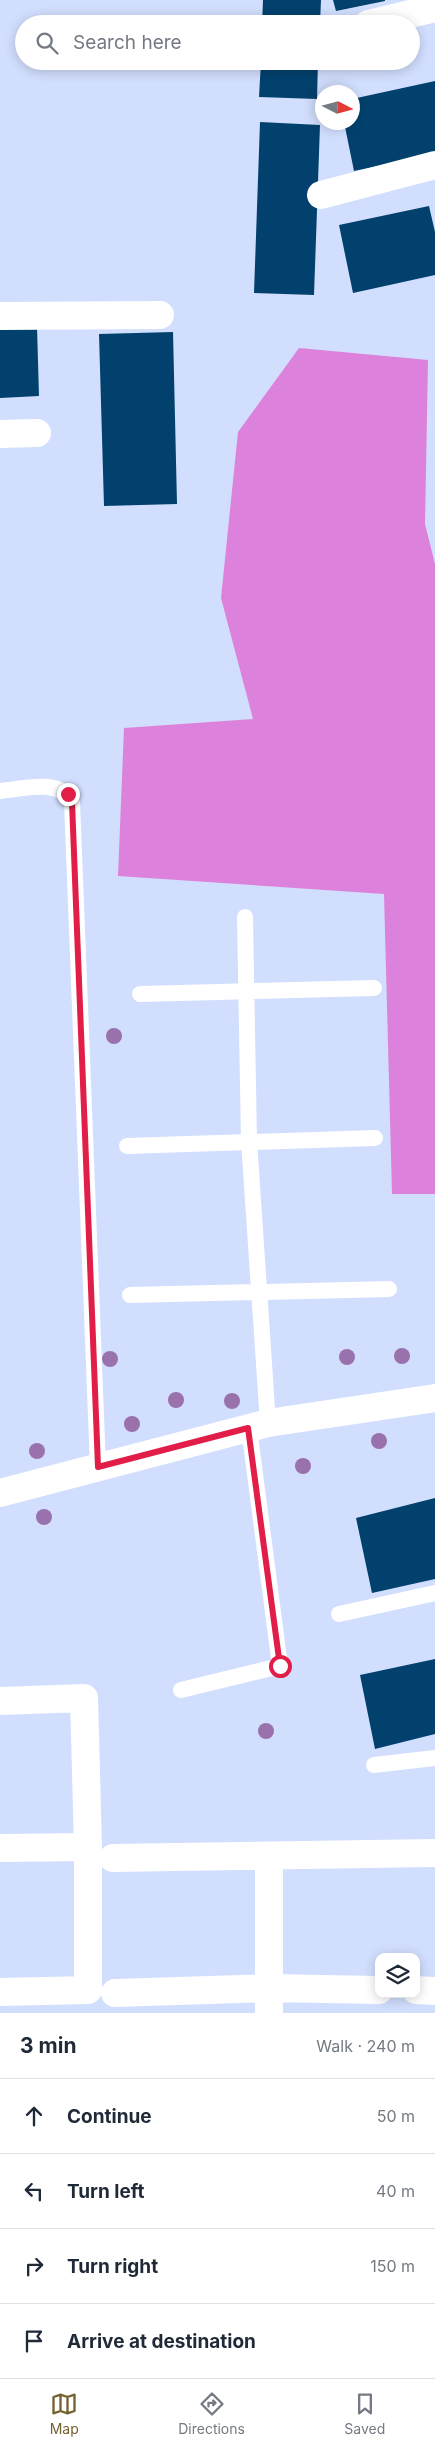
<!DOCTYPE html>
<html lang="en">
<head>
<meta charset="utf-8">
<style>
	:root { --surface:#fff; --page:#f6f6f7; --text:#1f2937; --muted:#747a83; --line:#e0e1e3; --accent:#756130 }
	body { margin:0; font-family:Inter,sans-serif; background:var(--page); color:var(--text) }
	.controls { position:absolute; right:15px; bottom:15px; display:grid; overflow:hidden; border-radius:10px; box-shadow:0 2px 12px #0003 }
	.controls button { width:45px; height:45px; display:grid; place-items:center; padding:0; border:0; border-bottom:1px solid var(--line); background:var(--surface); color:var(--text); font:25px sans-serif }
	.compass { position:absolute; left:315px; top:85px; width:45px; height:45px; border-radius:50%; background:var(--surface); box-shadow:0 2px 12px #0003; rotate:96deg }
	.stop { position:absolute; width:15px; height:15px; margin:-11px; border:4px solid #e11d48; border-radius:50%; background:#fff }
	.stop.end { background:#e11d48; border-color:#fff; box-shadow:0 1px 5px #0008 }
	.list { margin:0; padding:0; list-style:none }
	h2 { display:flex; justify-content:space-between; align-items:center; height:65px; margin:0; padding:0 20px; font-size:21px }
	h2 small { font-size:16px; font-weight:400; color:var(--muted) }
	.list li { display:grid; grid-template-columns:32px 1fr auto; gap:15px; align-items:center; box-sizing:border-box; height:75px; padding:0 20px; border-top:1px solid var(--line) }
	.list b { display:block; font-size:19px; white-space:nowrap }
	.list em { font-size:16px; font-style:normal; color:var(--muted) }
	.icon { flex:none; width:28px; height:28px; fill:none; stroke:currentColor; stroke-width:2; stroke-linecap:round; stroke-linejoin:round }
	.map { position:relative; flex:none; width:435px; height:2013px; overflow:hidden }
	.search { position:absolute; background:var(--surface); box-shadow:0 2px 12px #0003; left:15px; right:15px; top:15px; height:55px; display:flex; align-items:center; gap:12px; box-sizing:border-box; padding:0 18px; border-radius:28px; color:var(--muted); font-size:19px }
	.sheet { height:365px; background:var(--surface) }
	nav { display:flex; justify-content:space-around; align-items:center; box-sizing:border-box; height:70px; border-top:1px solid var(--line); background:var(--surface); font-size:14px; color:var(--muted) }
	nav a { display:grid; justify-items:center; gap:2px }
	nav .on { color:var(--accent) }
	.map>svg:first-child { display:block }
	.forest { fill:#dd82dc }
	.building { fill:#02416d }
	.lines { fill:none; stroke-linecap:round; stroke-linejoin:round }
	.service { stroke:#fff; stroke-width:16 }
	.minor { stroke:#fff; stroke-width:28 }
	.tree { fill:#9972ad }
	.route { stroke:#e11d48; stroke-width:6 }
</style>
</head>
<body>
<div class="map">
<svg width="435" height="2013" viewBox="0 0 435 2013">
	<rect width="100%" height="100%" fill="#d1defd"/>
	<path class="forest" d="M299,348L428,360L425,524L435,564V1194H392L384,894L118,876L124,728L253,719L221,598L238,432Z"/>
	<path class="building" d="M263,0H321L320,24H262Z
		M333,0H385V1L336,11Z
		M261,61H318L317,99L259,97Z
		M435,81V154L354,171L344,122H352V99Z
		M260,122L320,125L314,295L254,293Z
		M429,206L435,232V275L353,293L339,225Z
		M37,327L39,396L0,398V328Z
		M173,332L177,504L104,506L99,334Z
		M435,1498V1579L372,1593L356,1518Z
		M435,1659V1734L375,1749L360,1675Z"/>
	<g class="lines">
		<path class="service" d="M0,791C22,789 61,778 72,802L98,1467
			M245,917L249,1141L268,1423
			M140,994L374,988
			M127,1146L375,1138
			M130,1295L389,1289
			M339,1614L435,1593
			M181,1690L280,1666L249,1428
			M374,1765L435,1758"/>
		<path class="minor" d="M368,24L435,8
			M321,195L435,165
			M0,316L160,315
			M0,434L37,433
			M0,1493L268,1423L435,1398
			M0,1701L84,1698L88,1847V1990L0,1992
			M0,1848L88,1847
			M269,1856V2013
			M113,1858L435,1853
			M416,1990L435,1991
			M115,1993L269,1988L379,1990"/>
	</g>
	<g class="tree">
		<circle cx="114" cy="1036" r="8"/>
		<circle cx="402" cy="1356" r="8"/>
		<circle cx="347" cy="1357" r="8"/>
		<circle cx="110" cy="1359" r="8"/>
		<circle cx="176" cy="1400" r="8"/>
		<circle cx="232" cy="1401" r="8"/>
		<circle cx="132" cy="1424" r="8"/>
		<circle cx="379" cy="1441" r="8"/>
		<circle cx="37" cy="1451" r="8"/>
		<circle cx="303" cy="1466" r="8"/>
		<circle cx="44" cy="1517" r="8"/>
		<circle cx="266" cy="1731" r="8"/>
	</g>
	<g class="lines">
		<path class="route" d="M68,794L72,802L98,1467L248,1428L280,1666"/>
	</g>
</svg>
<div class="controls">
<button><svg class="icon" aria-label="layers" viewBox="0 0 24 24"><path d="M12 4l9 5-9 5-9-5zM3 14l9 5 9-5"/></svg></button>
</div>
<svg class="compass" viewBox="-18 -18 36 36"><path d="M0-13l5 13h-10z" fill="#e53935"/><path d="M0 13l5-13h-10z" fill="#747a83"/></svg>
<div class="stop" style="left:280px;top:1666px"></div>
<div class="stop end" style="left:68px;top:794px"></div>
<div class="search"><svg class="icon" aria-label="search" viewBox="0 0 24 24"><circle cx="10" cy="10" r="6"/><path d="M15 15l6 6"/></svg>Search here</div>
</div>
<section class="sheet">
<h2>3 min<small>Walk · 240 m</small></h2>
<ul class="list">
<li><svg class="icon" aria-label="ahead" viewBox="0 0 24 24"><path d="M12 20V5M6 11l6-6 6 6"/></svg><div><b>Continue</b></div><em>50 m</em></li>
<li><svg class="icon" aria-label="left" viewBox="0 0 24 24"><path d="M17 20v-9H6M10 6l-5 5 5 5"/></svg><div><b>Turn left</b></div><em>40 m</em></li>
<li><svg class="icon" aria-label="right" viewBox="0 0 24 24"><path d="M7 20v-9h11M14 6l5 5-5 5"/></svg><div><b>Turn right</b></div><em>150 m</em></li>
<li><svg class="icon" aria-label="arrive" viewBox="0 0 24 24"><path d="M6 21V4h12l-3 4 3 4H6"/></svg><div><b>Arrive at destination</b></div></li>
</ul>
</section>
<nav>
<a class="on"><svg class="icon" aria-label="map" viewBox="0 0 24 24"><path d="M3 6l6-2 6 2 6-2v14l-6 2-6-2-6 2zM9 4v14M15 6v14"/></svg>Map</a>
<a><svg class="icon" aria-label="directions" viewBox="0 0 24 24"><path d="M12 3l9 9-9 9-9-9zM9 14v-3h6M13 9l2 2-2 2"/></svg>Directions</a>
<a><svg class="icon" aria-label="saved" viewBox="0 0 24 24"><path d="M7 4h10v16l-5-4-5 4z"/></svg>Saved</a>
</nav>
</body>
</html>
